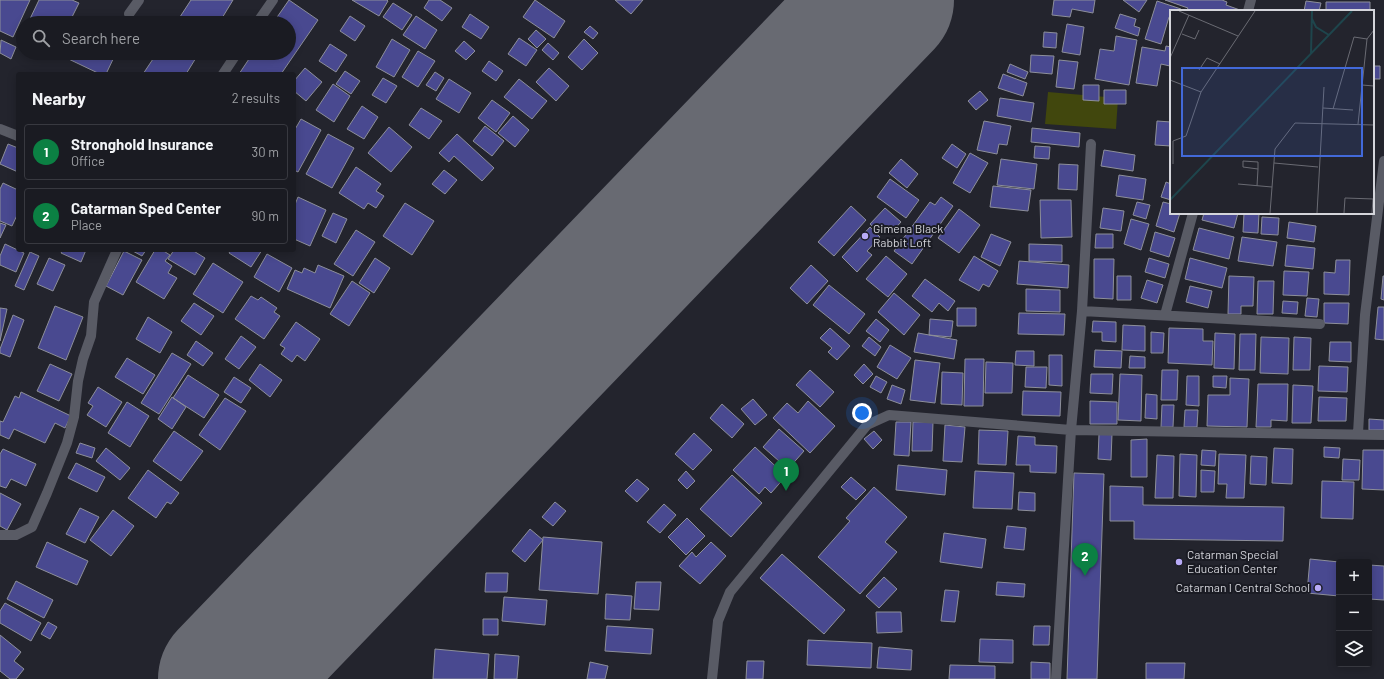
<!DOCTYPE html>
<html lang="en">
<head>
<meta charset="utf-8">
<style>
	:root { --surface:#1a1b22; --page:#23242a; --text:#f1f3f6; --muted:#9fa1a5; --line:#383940; --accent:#0b8043 }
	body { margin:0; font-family:Barlow,sans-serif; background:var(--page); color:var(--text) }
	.controls { position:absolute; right:12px; bottom:12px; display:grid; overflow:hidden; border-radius:4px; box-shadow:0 2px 10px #0003 }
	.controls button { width:36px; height:36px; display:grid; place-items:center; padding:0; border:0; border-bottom:1px solid var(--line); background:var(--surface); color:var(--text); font:20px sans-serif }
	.you { position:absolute; left:862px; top:413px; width:14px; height:14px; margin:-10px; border:3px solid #fff; border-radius:50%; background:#1a73e8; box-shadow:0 0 0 6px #1a73e833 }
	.badge { display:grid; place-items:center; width:26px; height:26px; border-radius:50%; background:var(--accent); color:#fff; font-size:13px; font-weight:700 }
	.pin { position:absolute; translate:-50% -33px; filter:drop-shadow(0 1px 2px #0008) }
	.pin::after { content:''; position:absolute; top:21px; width:14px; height:12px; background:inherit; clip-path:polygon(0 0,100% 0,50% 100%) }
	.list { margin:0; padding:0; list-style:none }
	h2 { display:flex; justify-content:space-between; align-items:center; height:52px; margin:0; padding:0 16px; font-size:17px }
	h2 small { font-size:13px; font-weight:400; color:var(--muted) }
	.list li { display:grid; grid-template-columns:26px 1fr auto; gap:12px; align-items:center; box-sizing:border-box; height:56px; margin:0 8px 8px; padding:0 8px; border:1px solid var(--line); border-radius:4px }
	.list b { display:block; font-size:15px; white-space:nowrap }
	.list p { margin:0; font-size:13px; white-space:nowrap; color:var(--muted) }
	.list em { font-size:13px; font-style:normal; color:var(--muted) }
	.icon { flex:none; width:22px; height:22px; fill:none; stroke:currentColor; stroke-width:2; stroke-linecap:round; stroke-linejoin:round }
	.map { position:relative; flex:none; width:1384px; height:679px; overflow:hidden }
	.search { position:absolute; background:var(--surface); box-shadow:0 2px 10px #0003; left:16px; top:16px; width:280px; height:44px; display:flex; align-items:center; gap:10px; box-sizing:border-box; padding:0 14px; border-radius:22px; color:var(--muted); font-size:15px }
	.panel { position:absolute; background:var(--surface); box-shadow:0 2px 10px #0003; left:16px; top:72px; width:280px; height:180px; border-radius:4px }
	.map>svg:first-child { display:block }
	.grass { fill:#41470d }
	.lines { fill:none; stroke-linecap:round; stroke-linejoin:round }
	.runway { stroke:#686a72; stroke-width:142 }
	.building { fill:#494990; stroke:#8d8f9a }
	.lane { stroke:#595b65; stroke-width:10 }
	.street { stroke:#595b65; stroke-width:10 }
	.poi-dot { fill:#b8abf7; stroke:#1a1b23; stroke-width:1.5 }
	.labels { text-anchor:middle; stroke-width:4; stroke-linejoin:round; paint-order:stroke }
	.poi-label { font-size:12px; fill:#d4d5db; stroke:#1a1b23; text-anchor:start }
	.inset-river { fill:none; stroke:#1e454c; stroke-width:2 }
	.inset-road { fill:none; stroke:#6a6b73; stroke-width:1 }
	.view { fill:#4269d9; fill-opacity:0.15; stroke:#4269d9; stroke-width:2 }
	.inset-edge { fill:none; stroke:#d4d5db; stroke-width:2 }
</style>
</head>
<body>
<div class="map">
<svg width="1384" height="679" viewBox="0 0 1384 679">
	<rect width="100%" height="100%" fill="#23242d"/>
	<path class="grass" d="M1048,92L1118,98L1116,129L1045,124Z"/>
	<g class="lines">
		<path class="runway" d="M229,679L883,0"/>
	</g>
	<path class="building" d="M0,0H30L13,37L0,31Z
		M39,0H72L79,3L72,17L85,23H28Z
		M191,0H233L219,23H176Z
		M289,0L318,20L281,74H239L253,53H289V23H273Z
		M352,0H387L388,1L379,16Z
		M429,0H440L452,8L442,21L424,8Z
		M535,0L565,21L554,38L523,17Z
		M615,0H643L631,14Z
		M1054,0H1095L1093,13L1072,9L1070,17L1052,15Z
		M1123,0H1147L1139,12Z
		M1165,0H1222L1227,2L1226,5L1240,10L1186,11L1188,8Z
		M1157,1L1181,9L1180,11H1171V18L1169,17L1161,44L1145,39Z
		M1306,1L1321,3L1319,11H1304Z
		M1326,2H1370V11H1326Z
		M393,3L412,15L402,30L383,17Z
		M470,14L489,27L481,39L462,27Z
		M1120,14L1136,19L1134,26L1140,28L1138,36L1115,28Z
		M350,16L365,26L355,41L340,31Z
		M416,16L437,30L425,49L403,35Z
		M1067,24L1084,27L1080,55L1062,52Z
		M590,26L598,33L593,39L584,32Z
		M536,30L546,39L537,48L528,39Z
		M1044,32L1057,33L1056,48L1043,47Z
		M1116,36L1137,40L1129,85L1095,79L1100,49L1114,51Z
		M519,38L537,50L526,66L508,54Z
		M392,39L410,50L394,77L376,67Z
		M584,39L598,53L582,70L568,57Z
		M1,40L16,47L11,59L0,53Z
		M464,41L475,51L466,60L455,51Z
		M548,43L559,53L553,60L542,50Z
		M330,44L347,55L336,72L319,61Z
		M1166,46L1171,47L1170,66L1161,64L1157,86L1136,83L1142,47L1165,51Z
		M418,51L435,61L418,87L402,77Z
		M56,53H116L106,74H100Z
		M157,53H199L186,74H143Z
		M1031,55L1054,56L1052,74L1030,72Z
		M1059,60L1078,62L1074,89L1056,87Z
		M489,61L503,71L496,81L482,71Z
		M1010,64L1028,72L1025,79L1007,72Z
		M1373,66H1380V79H1373Z
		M305,68L322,82L306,101L294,91V81Z
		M549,68L569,86L556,101L536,82Z
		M345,71L360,81L351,94L336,84Z
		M435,72L444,78L436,91L426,85Z
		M1003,74L1027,83L1023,96L998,88Z
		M383,78L397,86L386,103L372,95Z
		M449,79L471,93L459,113L436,99Z
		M519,79L547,101L532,119L504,97Z
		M333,84L350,96L334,122L316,110Z
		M1083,85H1099V101L1083,100Z
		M1104,90H1126V104H1104Z
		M980,91L988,100L976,110L968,101Z
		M1000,98L1034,103L1031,122L997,116Z
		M492,100L510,113L496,132L478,118Z
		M362,106L378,117L364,139L347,129Z
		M421,108L442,121L429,139L409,125Z
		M513,116L529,130L515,147L498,133Z
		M301,119L321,130L298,172L294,170V131Z
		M984,121L1011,126L1007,145L999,144L997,154L977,150Z
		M1157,121L1171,122V146L1155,145Z
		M485,126L504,141L492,156L473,141Z
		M389,127L412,147L391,172L368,153Z
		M1032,128L1080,133L1079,147L1031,142Z
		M328,134L354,148L332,188L306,174Z
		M457,134L494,168L482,181L454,156L449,162L439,153Z
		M8,144L18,148V172L0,164Z
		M952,144L966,154L957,168L942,158Z
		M1035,146L1050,147L1049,159L1034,158Z
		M1104,150L1135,155L1133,171L1101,166Z
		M970,153L988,163L970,193L953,183Z
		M901,159L918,174L907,188L889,173Z
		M1001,159L1037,164L1034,189L997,185Z
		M1059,164L1078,165L1077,190L1058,189Z
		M356,167L381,184L376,191L384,196L376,208L368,203L364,209L339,193Z
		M444,170L457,180L445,194L432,184Z
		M1119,175L1146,179L1143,200L1116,196Z
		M890,179L919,200L906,218L877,197Z
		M1166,182L1171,184V200L1161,197Z
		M3,183L18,190V213L12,226L0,221V189Z
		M993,186L1031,190L1028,211L990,207Z
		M298,197L326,210L310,246L294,239V207Z
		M941,197L953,206L912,264L894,251L930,202L935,205Z
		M1040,200H1071L1072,237L1041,238Z
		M1137,202L1150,205L1146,219L1133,215Z
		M1163,202L1171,204V213H1180L1174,232L1156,226Z
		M405,203L434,221L412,255L383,236Z
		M851,206L866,220L834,256L818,242Z
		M885,208L901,222L889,235L885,230L881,234L870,224Z
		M1103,208L1124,211L1121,231L1100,228Z
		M959,209L980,225L959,253L938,238Z
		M333,213L347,219L336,243L322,236Z
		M1204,213H1238L1234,228L1202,220Z
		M1244,213H1259L1258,233L1243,232Z
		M1262,217L1279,218L1278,235L1261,234Z
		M1131,219L1149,224L1141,250L1124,244Z
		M1289,222L1316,226L1314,242L1287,238Z
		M0,223L6,225L0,238Z
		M870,227L880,237L867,251L872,255L857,272L842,257Z
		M1199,228L1234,237L1229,259L1193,250Z
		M356,230L375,242L353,276L334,264Z
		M1155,232L1175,238L1169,257L1150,251Z
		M991,234L1011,242L1000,266L981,257Z
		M1096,234H1113V248H1095Z
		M1242,237L1277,242L1273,266L1238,261Z
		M5,244L24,253L16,272L0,265V256Z
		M1029,244L1062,245V262L1029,261Z
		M1287,245L1315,248L1313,269L1285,266Z
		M63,250H86L81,262L61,253Z
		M131,250H146L142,256Z
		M155,250H162L170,255L165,261L172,266L168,273L177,278L164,299L136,282Z
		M174,250H192L205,258L195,275L168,259Z
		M231,250H262L251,267L229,253Z
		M124,251L142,260L123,295L106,286Z
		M30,252L39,256L24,290L15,286Z
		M267,254L292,268L279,292L254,277Z
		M886,256L907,274L888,297L866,279Z
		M974,256L998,271L989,287L983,284L979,291L959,280Z
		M49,258L65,265L53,291L37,284Z
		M375,258L390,268L374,293L359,283Z
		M1149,258L1169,264L1165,278L1145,272Z
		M1190,258L1227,268L1222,288L1185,279Z
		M1094,259H1114L1113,299L1094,298Z
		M1336,260H1350L1349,295L1324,294V272L1335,273Z
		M1019,261L1069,265L1068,288L1017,284Z
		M213,263L243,282L223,313L193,294Z
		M318,265L344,276L330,308L287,289L295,270L302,273L304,268L315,273Z
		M811,265L828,281L807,304L790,288Z
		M1284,271L1309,272L1307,296L1283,295Z
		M1117,276H1131V300H1117Z
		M1229,276L1254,277L1253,306H1241V314H1228Z
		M1383,276H1384V300L1381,299Z
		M925,279L955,301L948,311L939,303L932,312L912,296Z
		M1147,280L1163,285L1157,303L1141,298Z
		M352,281L370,293L349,326L330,314Z
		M1258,281H1274L1273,314H1257Z
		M829,285L865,314L849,334L813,305Z
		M1190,286L1212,291L1208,308L1186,302Z
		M1026,289L1060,290V312L1026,311Z
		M894,293L920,315L904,335L878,312Z
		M251,296L258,300L261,297L277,308L274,312L280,316L264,339L235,319Z
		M1307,298L1319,299L1317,317L1305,316Z
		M1283,301L1298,302L1297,314L1282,313Z
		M194,303L214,316L201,335L181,321Z
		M1324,303H1349L1348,324L1324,323Z
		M55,306L83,317L66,360L38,348Z
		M1378,307H1384V340L1375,339Z
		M0,308L7,309L0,341Z
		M957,308H976V326H957Z
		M1019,313L1065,314L1064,335L1018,334Z
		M13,315L24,320L10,357L0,353V349Z
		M148,317L172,332L160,353L136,339Z
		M876,319L889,330L880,342L866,331Z
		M930,319L953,321L951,337L929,335Z
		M1093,321L1116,322V342L1102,341V332H1092Z
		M296,322L320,339L305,361L297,355L292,362L281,354L285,348L280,345Z
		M1123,325L1145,326V351L1122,350Z
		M830,328L850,346L837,360L828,352L832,348L820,338Z
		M1169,328L1203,329V341H1213L1212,365L1168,363Z
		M1151,332L1164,333L1163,353H1151Z
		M918,333L957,340L954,359L914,352Z
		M1215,333L1235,334L1234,369L1214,368Z
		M1240,334H1256L1255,370H1239Z
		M241,336L256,347L239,369L225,359Z
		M869,337L881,347L875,356L862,346Z
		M1261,337L1289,338L1288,374L1260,373Z
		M1294,337L1311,338L1310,370H1293Z
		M196,341L213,353L203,366L187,355Z
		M1330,342H1351V362L1329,361Z
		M890,345L911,358L897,379L877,367Z
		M1095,350L1122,351L1121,368L1094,367Z
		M1016,351H1034V366L1015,365Z
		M172,353L191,364L159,414L141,403Z
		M1049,355H1062V386L1049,385Z
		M1130,356L1145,357V368H1129Z
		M127,358L155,375L143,394L115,377Z
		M965,359H984L983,406H964Z
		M915,360L940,363L935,403L910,400Z
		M986,362L1013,363L1012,393H985Z
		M50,364L72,374L59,401L37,391Z
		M260,364L282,380L270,397L249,380Z
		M864,364L873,374L863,384L854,375Z
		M1319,366L1348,367L1347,392L1318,391Z
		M1026,367H1047L1046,388L1025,387Z
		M810,370L834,392L820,407L796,385Z
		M1162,370H1178L1177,400H1161Z
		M942,372L963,373L962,405L941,404Z
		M1091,374H1113L1112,394L1090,393Z
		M1120,374L1142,375L1141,421L1118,420Z
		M188,375L219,395L204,418L173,398Z
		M876,376L887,382L881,393L870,387Z
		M1187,376H1199V406L1186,405Z
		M1213,376H1227L1226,388L1213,387Z
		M234,377L251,388L241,403L224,392Z
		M1230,378L1249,379L1247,427L1207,426L1208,395H1230Z
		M1258,384H1288L1287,421L1271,420V427H1256Z
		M892,385L905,390L901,404L887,399Z
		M1293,385L1313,386L1311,423H1292Z
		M98,387L122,402L106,427L87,415L93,406L88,403Z
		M1023,391L1061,392L1060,416L1022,415Z
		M21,392L71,416L65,428L55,423L45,443L14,429L9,439L0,435V421L3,422L15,396L19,398Z
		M1146,394L1157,395V419L1145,418Z
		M172,397L186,407L172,429L158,419Z
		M1319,397L1347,398L1346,421H1318Z
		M225,398L246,411L220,450L199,435Z
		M753,399L767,415L755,425L741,409Z
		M808,401L835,426L810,453L773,418L787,403L798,413Z
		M1090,401L1117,402V424H1090Z
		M127,402L149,416L130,447L108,433Z
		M722,404L744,424L732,438L710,418Z
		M1162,405H1174L1173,427H1161Z
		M1185,410H1198L1197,427H1184Z
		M1369,419L1384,420V430H1369Z
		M896,422H911L909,456L894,455Z
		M913,422H933L932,451H912Z
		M945,425L965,427L962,462L943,461Z
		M779,429L804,451L788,469L763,447Z
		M979,430L1008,431L1006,465L978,464Z
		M174,431L203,451L181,481L153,461Z
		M874,431L882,440L873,449L864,439Z
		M694,433L712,450L693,470L675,454Z
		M1099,434H1112L1111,460L1098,459Z
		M1018,436L1035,437V445L1057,446L1056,473L1030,472V465H1016Z
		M1147,439V477H1131V440Z
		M80,443L95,448L92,458L76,453Z
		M755,447L786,476L771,493L765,487L759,494L733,470Z
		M1324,447L1340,448L1339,458L1324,457Z
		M106,448L130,468L120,480L96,461Z
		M1274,448L1293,449L1292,484L1272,483Z
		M3,449L36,464L26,486L11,479L6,488L0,486V454Z
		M1202,450L1216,451L1215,466L1201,465Z
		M1363,450H1384V490L1362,489Z
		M1180,454L1197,455L1196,497L1179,496Z
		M1219,454L1246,455L1244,498H1226L1227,484H1218Z
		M1157,455L1174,456L1173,498H1155Z
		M1251,456L1267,457L1266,485L1250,484Z
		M1343,459L1360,460L1359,480H1342Z
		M76,463L105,477L97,492L68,478Z
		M898,465L947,470L945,495L896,490Z
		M148,470L179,493L171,504L167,502L156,518L128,498Z
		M1201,470L1215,471L1214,492H1201Z
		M686,471L695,481L687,489L678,480Z
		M975,471L1014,473L1012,509L973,508Z
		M1074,473L1104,474L1097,679H1067Z
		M732,475L762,503L731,537L700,509Z
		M851,477L866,490L856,500L841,487Z
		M637,479L649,489L637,502L625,491Z
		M1322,481L1354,482L1353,519L1321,518Z
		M1110,486L1143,487V505L1284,507L1283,541L1134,539V521H1110Z
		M874,487L907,517L885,542L897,552L860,594L818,557L850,521L846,518Z
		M1019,492L1035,493V511L1018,510Z
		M0,493L21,504L7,530L0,526Z
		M555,502L566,511L553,526L542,517Z
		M664,504L676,515L660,533L647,522Z
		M80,508L99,517L85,543L66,534Z
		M113,510L134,526L111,556L90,540Z
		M687,518L705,536L686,555L668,537Z
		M1007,526L1026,528L1024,550L1004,548Z
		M530,529L543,540L525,562L512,551Z
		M944,533L986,539L982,568L940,562Z
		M543,537L602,542L598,594L539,590Z
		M47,542L88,561L77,585L36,567Z
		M711,542L726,556L700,584L679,566L692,552L696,557Z
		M782,554L845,610L824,634L760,578Z
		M1310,559L1339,562V596L1307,593Z
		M1369,565L1384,566V600L1369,599Z
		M486,573H508L507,592H485Z
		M884,577L897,589L879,608L866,596Z
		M16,581L53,600L44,618L7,599Z
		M636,582H661L659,610L634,609Z
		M997,582L1025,584L1024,597L996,595Z
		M945,590L959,591L955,622L941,621Z
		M606,594L632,596L630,620L605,619Z
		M504,597L547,600L545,625L502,621Z
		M5,603L41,623L31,641L0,623V611Z
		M876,612H901L902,632L877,633Z
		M483,619H498V635H483Z
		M48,622L57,627L50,639L41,634Z
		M607,626L653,629L651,654L605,651Z
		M1034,626H1050L1049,645H1033Z
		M0,635L21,652L14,661L24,669L16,679H10L0,671Z
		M980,639L1013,640V663L979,662Z
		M808,640L872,643L871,668L807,665Z
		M879,647L912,650L911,670L877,668Z
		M435,649L489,654L487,679H433Z
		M495,654L519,656L517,679H494Z
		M747,661H764L763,679H746Z
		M590,662L608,666L605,679H587Z
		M1031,662L1050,663V679H1031Z
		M1146,663H1185L1184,679H1146Z
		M950,665L995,666V679H949Z"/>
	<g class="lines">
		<path class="lane" d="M129,14L139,0"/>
		<path class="street" d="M1248,11L1251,0
			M257,23L273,0
			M223,74L237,53
			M0,129L18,136
			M1082,311L1320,324
			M1165,315L1193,213
			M1358,433L1365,315L1384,161
			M0,535H16L32,527L47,493L67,443L74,417L78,381L83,359L91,336L94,302L117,250
			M712,679L718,621L730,592L867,425L889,415L1071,430L1384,435
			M1056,679L1071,430L1082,311L1091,144"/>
	</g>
	<g class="poi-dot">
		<circle cx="865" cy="236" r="4"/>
		<circle cx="1179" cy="562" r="4"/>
		<circle cx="1318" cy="588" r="4"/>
	</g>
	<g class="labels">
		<g class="poi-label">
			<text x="873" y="233">Gimena Black<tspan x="873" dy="14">Rabbit Loft</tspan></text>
			<text x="1187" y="559">Catarman Special<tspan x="1187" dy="14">Education Center</tspan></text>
			<text x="1310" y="592" text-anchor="end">Catarman I Central School</text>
		</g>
	</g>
	<g transform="translate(1170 10)">
		<rect width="204" height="204" fill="#23242d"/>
		<path class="inset-river" d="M142,9L146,17L159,25M141,43L142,1M0,190L182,1"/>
		<path class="inset-road" d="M9,1L68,26M12,24L25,29L29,20M0,48L19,5M29,60L37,48L50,54M0,70L31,82M192,75L204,76M153,98L183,100M163,99L184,27L197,29M188,114L197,29L204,20M104,153L148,157M3,154V131L16,126L31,82L85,1M68,174L102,177M87,176L88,159V152L73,151V157L88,159M100,203L105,139L125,113L204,115M147,203L154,77M174,203L175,188L204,189M202,203L203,189"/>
		<path class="view" d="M12,58H192V146H12Z"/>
		<rect width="204" height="204" class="inset-edge"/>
	</g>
</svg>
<div class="controls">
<button>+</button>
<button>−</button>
<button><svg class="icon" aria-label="layers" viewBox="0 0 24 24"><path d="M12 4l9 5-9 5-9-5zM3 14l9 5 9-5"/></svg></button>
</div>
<div class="you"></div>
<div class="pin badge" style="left:786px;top:491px">1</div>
<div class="pin badge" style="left:1085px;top:576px">2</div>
<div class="search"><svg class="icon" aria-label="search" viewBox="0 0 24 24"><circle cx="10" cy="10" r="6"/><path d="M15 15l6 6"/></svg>Search here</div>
<section class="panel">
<h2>Nearby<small>2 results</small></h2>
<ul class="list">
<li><span class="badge">1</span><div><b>Stronghold Insurance</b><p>Office</p></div><em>30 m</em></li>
<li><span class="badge">2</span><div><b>Catarman Sped Center</b><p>Place</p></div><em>90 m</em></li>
</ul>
</section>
</div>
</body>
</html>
